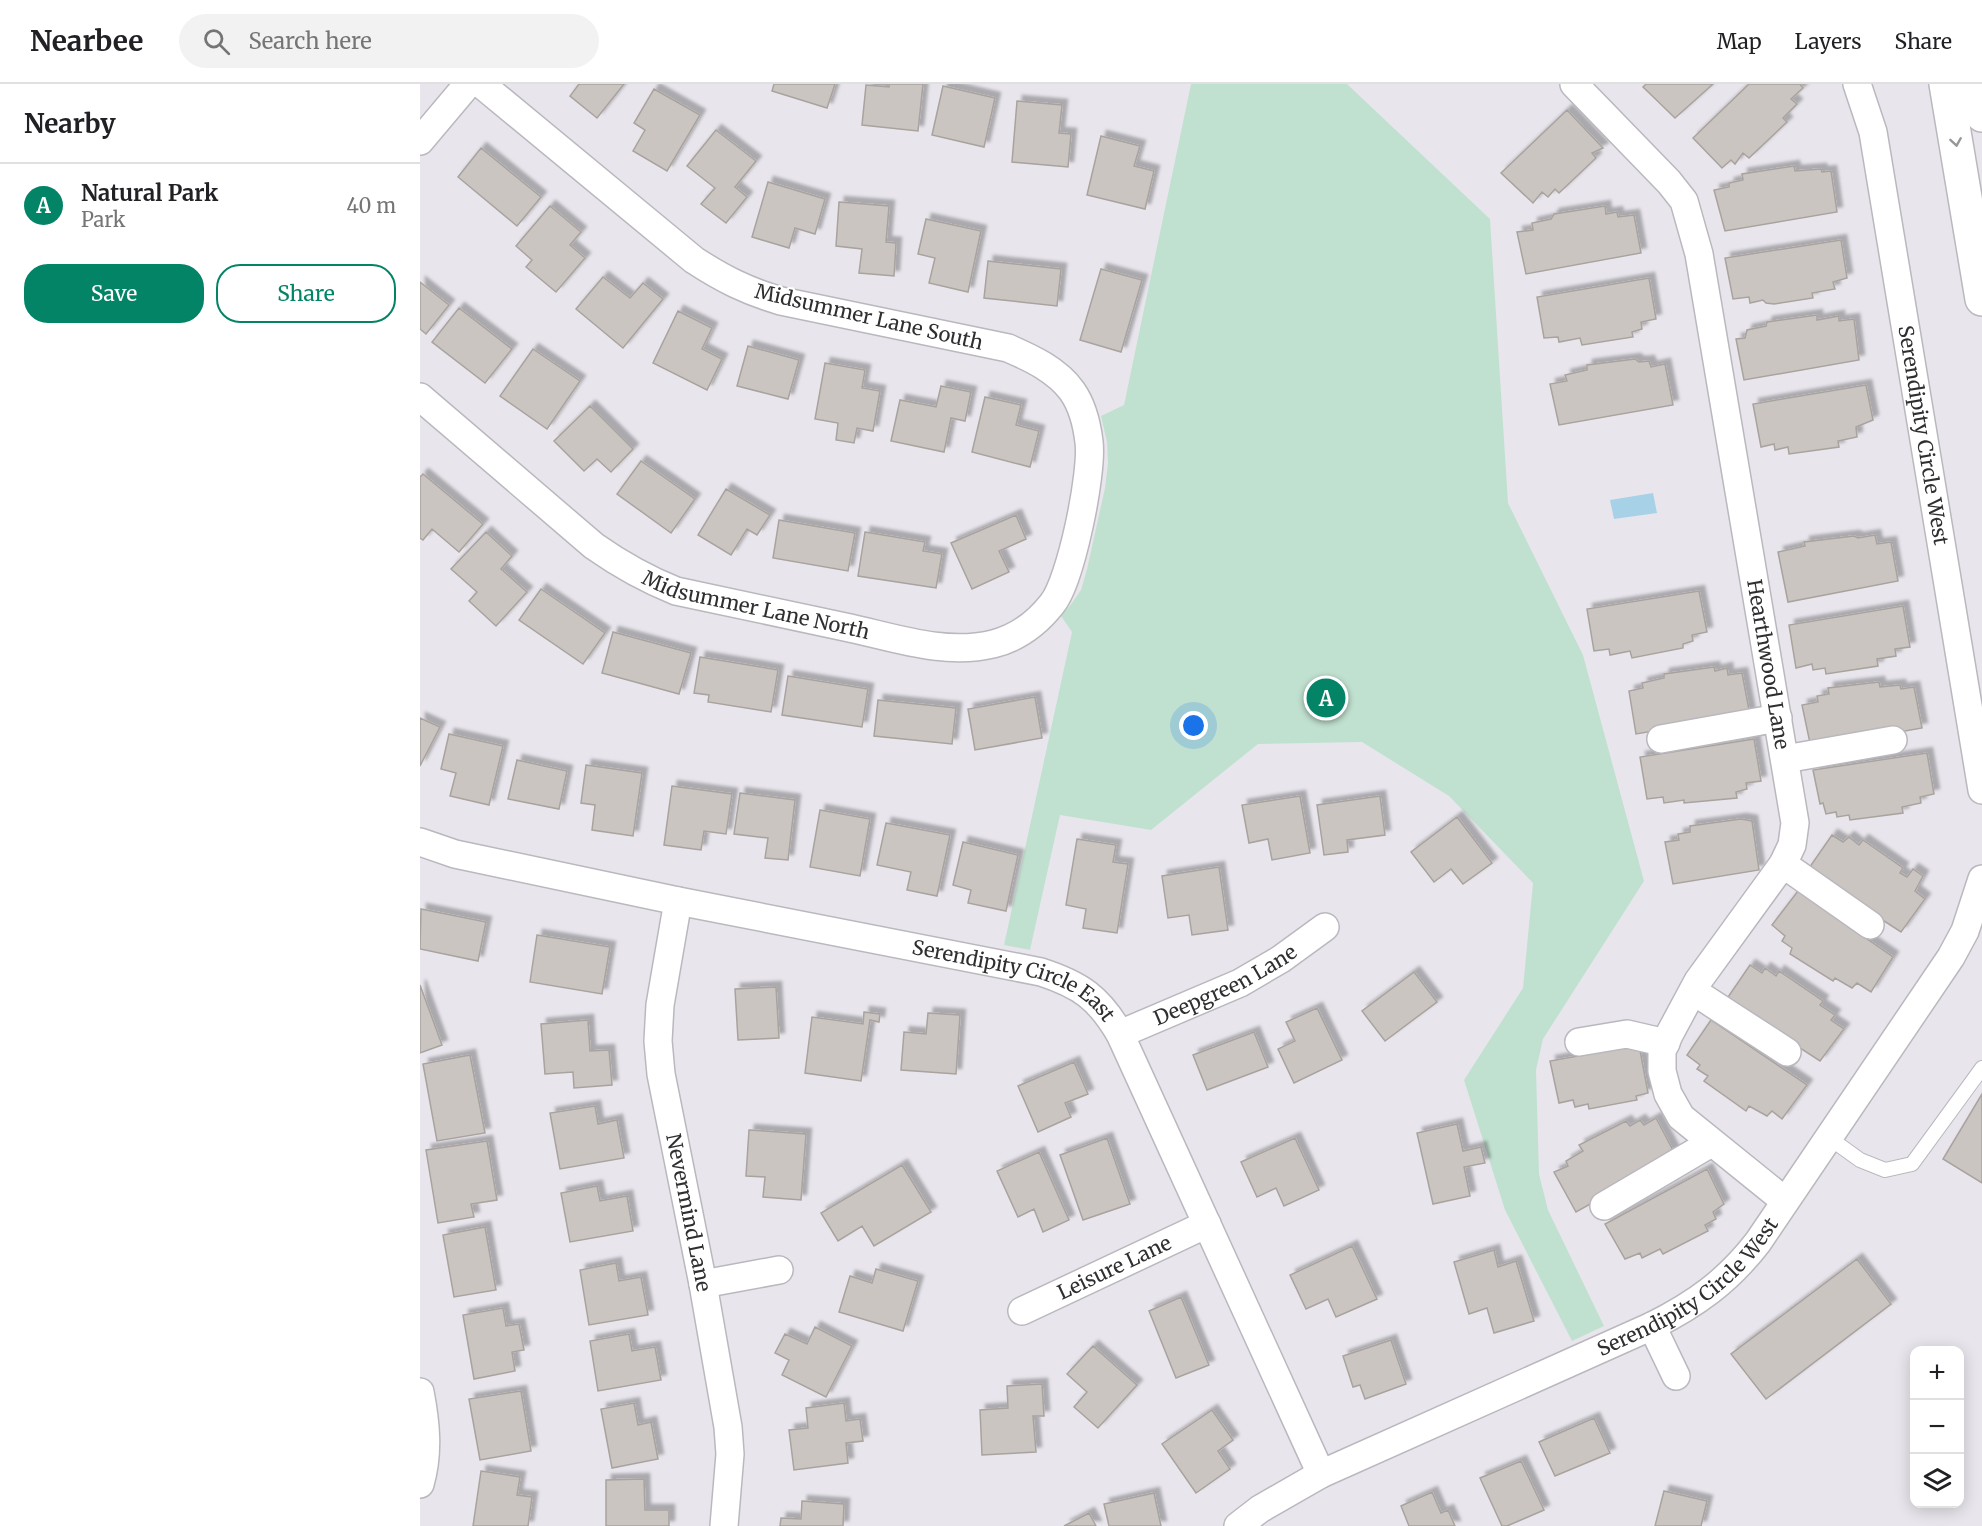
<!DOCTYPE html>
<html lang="en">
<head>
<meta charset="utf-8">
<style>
	:root { --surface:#fff; --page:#f2f2f2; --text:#202124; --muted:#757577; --line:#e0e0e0; --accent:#048466 }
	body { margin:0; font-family:Merriweather,serif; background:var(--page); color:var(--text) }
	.controls { position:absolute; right:18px; bottom:18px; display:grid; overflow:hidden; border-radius:12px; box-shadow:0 3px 15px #0003 }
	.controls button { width:54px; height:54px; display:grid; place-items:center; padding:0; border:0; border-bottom:2px solid var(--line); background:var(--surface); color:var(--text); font:30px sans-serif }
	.you { position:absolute; left:774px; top:642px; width:21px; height:21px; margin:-15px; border:4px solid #fff; border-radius:50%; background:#1a73e8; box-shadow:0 0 0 9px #1a73e833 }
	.badge { display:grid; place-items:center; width:39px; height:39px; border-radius:50%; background:var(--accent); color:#fff; font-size:20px; font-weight:700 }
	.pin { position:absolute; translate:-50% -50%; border:3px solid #fff; box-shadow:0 2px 6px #0006 }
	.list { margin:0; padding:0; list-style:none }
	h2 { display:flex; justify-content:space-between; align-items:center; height:78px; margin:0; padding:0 24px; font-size:26px }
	h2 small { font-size:20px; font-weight:400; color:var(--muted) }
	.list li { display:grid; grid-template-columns:39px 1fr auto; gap:18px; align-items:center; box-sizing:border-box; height:84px; padding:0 24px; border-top:2px solid var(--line) }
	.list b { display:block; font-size:22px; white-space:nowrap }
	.list p { margin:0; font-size:20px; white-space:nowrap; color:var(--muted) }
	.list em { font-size:20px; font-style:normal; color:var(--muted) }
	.actions { display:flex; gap:12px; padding:18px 24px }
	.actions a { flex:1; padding:14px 0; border:2px solid var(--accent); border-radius:24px; text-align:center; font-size:21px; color:var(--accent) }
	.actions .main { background:var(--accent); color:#fff }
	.icon { flex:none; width:33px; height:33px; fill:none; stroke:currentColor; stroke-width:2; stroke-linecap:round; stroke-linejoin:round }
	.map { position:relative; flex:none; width:1562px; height:1442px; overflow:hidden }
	header { display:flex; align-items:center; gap:36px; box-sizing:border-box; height:84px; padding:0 30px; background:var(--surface); border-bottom:2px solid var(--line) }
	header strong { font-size:28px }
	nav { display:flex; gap:33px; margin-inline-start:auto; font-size:21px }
	.search { width:420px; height:54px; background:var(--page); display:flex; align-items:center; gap:15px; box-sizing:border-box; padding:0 21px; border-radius:33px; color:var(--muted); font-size:22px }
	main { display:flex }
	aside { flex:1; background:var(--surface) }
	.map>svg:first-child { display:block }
	.green { fill:#c1e1d0 }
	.water { fill:#a7d1e7 }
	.building { fill:#cbc5c1; stroke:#a9a39f; stroke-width:1.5; filter:url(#shadow) }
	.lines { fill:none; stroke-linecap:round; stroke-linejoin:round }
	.lane-casing { stroke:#bab8be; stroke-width:16 }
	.street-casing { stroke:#bab8be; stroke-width:30 }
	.primary-casing { stroke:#bab8be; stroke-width:36 }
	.highway-casing { stroke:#bab8be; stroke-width:36 }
	.lane { stroke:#fff; stroke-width:14 }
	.street { stroke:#fff; stroke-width:27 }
	.primary { stroke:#fff; stroke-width:33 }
	.highway { stroke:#fff; stroke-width:33 }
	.oneway { stroke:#979698 }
	.labels { text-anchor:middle; stroke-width:4.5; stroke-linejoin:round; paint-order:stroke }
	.street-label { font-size:20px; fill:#2f2e30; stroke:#fff }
</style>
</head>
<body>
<header>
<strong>Nearbee</strong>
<div class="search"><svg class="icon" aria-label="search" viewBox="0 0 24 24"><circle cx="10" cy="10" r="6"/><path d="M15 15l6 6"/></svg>Search here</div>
<nav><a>Map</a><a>Layers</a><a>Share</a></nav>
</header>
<main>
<aside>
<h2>Nearby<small></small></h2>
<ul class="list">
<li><span class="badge">A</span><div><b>Natural Park</b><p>Park</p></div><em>40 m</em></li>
</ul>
<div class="actions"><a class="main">Save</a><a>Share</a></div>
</aside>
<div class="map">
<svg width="1562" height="1442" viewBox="0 0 1562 1442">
	<defs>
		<filter id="shadow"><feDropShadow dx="5.5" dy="-5.5" stdDeviation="1.5" flood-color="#0004"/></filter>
	</defs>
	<rect width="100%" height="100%" fill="#e8e6ec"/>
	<path class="green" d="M771,0H927L1070,135L1088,419L1163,571L1224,797L1123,955L1116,986L1119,1090L1128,1126L1184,1242L1152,1257L1085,1126L1044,996L1103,904L1113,799L1029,712L942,658L838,660L731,746L640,731L610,866L584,861L652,548L641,532L652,519L661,506L667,485L685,404L688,379L687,358L681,332L704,321Z"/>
	<path class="water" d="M1233,409L1237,429L1194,435L1190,416Z"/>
	<path class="building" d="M159,0H204L177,34L150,12Z
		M354,0H415L407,24L352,7Z
		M469,0H503L498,47L442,41L446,1L469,3Z
		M1226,0H1293L1255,34L1223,3Z
		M1329,0H1380L1383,4L1371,15L1377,20L1363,34L1367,38L1329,74L1323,69L1315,80L1311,76L1302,84L1273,54Z
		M523,2L575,14L564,63L512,51Z
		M234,5L280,31L247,87L213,67L225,46L214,39Z
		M597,17L642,21L639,49L651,50L648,83L592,78Z
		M1147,26L1183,64L1172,69L1176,74L1139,109L1135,105L1128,113L1122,108L1113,119L1081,89Z
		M296,46L336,77L315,103L327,113L306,139L281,120L295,104L267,82Z
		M681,52L720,62L714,82L734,87L725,125L667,111Z
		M61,64L121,113L97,142L38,93Z
		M1374,82L1375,87L1401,85L1402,88L1411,87L1417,128L1305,147L1294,106L1309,103V99L1323,96L1322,90Z
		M348,98L405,115L395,150L375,144L369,164L332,153Z
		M419,118L469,122L466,158L476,159L474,192L439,189L442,165L416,162Z
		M130,122L161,148L150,161L165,174L136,208L106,183L112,176L96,162Z
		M1185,122L1186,130L1197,128L1198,133L1214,131L1221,169L1106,190L1097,148L1113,146L1112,139L1131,135L1134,130Z
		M506,135L561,147L548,208L509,199L515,174L498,170Z
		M1421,156L1427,194L1413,198L1415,205L1392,209L1393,214L1354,220L1346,219L1343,216L1330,219L1329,213L1313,215L1305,174Z
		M568,177L641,185L637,222L564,214Z
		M681,185L722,196L701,268L660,256Z
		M183,193L210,214L223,199L243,215L203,264L156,225Z
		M1229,194L1236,235L1221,238L1222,245L1212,248L1213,253L1162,261L1160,254L1139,258L1138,253L1124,254L1117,213Z
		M0,198L29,221L6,250L0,245Z
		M39,224L92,265L65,299L12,258Z
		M258,227L292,244L282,265L302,275L287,306L233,279Z
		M1397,231V236L1419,232V237L1434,235L1439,276L1324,296L1316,255L1325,254L1327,246L1346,242L1347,238Z
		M328,262L379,276L368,315L317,302Z
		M113,265L160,297L127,345L80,312Z
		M1215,275L1219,278L1229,277L1231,283L1245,280L1253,321L1139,341L1130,300L1147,297L1145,291L1167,286V281Z
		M405,279L445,286L442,304L460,307L453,347L437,344L434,359L416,356L418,339L395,335Z
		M1446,301L1453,336L1436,343L1437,353L1418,357L1419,363L1369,370L1368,363L1355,366L1354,360L1341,363L1333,320Z
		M521,302L551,308L545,337L531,334L524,368L471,357L480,316L516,323Z
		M565,313L601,321L596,341L619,347L610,383L552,368Z
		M170,322L213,365L191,388L177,375L164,387L134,357Z
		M221,377L275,415L251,449L197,410Z
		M3,390L63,440L39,468L12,445L3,456L0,454V393Z
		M306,405L350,431L337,451L327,445L311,471L278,451Z
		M596,431L606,455L579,467L589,488L552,505L531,459Z
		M359,436L435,449L428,487L353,474Z
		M66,448L92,472L81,485L107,508L76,542L49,517L57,508L31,485Z
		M445,448L505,458L503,467L522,470L516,504L438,492Z
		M1455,451L1457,460L1471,458L1478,497L1368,518L1358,468L1385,462L1384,458L1434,452L1438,454Z
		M121,505L185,549L163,580L99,536Z
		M1279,507L1287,548L1272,551L1273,557L1263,560V564L1212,574L1210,567L1190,571L1189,565L1174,567L1167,525Z
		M1483,522L1490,563L1475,565L1476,572L1457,575L1458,582L1406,590L1405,584L1393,586L1392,580L1376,584L1369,541Z
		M193,548L271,569L259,610L182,589Z
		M280,573L358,586L351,628L288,618L289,611L274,609Z
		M1294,583L1295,587L1307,584L1308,591L1322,589L1330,631L1216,650L1209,607L1223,604L1222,599L1244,594V590Z
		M368,592L448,605L442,643L362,631Z
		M1459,598L1460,603L1480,601L1481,605L1494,603L1502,644L1391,664L1382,621L1398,618L1397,612L1409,610L1408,604Z
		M615,613L622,654L555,666L548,625Z
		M458,616L536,624L532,660L454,652Z
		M0,634L20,643L0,682Z
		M29,650L83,662L69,721L30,712L36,689L21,685Z
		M1334,655L1341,697L1326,699L1327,705L1316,708L1317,714L1264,719V716L1244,719L1243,713L1227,715L1220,673Z
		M1507,669L1514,710L1500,713L1501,719L1482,723L1483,729L1430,736L1429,731L1417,733L1416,728L1406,730L1403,719L1400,720L1393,686Z
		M97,676L147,687L139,725L88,715Z
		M166,681L222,689L213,752L172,746L175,721L161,719Z
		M252,702L312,710L306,750L284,747L281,766L244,761Z
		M320,709L375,716L368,776L345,774L348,754L314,750Z
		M880,712L890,769L852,776L848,755L829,759L822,721Z
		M960,712L965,751L927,756L928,768L904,771L897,721Z
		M400,726L450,735L440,792L390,783Z
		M1037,733L1072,779L1043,800L1031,785L1014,798L991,768Z
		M1321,735L1332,737L1339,786L1253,800L1245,758L1259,756L1258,750L1270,748V742Z
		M466,739L530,751L517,812L487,806L491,788L457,781Z
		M1412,751L1423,758L1429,753L1439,761L1443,756L1483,784L1480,789L1487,793L1493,785L1503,792L1495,807L1505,815L1481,848L1387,787Z
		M657,755L696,761L693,778L708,780L697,849L663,844L666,825L646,821Z
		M543,758L598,771L586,827L548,819L551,806L533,801Z
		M799,783L808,846L772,851L769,831L748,834L742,792Z
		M1378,807L1473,873L1451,908L1437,899L1432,904L1415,894L1413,897L1370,870L1372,864L1362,857L1365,852L1352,841Z
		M1,825L66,838L58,877L0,865Z
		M117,851L190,863L182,910L110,898Z
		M1330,881L1342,889L1345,884L1356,892L1359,887L1403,917L1400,921L1415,931L1411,936L1424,945L1400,977L1306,916Z
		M994,888L1017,918L965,957L942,927Z
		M0,901L22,961L0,969Z
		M356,903L359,954L318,956L315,905Z
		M897,924L922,976L874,999L858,965L875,957L866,938Z
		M444,928L460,930L459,938L450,936L441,997L385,989L392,933L443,940Z
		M508,929L540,931L536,990L481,986L484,948L506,950Z
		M168,936L170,967L189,966L192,1001L154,1004L153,988L125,990L121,940Z
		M1291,936L1387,1001L1362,1035L1352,1027L1347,1032L1329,1022L1326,1027L1284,997L1288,992L1277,985L1280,981L1267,971Z
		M834,948L848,983L787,1006L773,971Z
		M1219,961L1228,1009L1216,1012L1217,1016L1169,1025L1168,1020L1155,1023L1153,1016L1139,1019L1130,977Z
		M50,971L65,1049L17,1057L3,980Z
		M654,978L668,1010L645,1019L651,1033L618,1048L598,1002Z
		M1562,1010V1099L1523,1075Z
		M175,1022L178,1040L197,1036L204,1074L140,1085L130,1029Z
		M1236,1034L1256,1072L1156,1128L1134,1088L1148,1082L1146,1077L1163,1067L1159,1061L1206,1037L1210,1042L1220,1036L1224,1041Z
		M1037,1040L1043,1067L1061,1063L1065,1079L1044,1083L1050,1112L1013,1120L997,1049Z
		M329,1046L386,1050L381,1116L343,1113L345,1093L326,1092Z
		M687,1054L710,1120L663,1136L640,1071Z
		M875,1054L899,1106L864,1122L856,1104L837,1113L821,1078Z
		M67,1057L77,1116L51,1120L54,1133L18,1139L6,1066Z
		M619,1068L649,1136L623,1148L614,1125L598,1133L577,1087Z
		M482,1081L511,1128L454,1162L442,1142L418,1157L401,1129Z
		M1287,1085L1304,1120L1293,1128L1296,1135L1285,1141L1288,1147L1243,1170L1240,1165L1222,1174L1220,1169L1205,1175L1185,1140Z
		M177,1102L180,1117L207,1112L213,1147L150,1158L141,1109Z
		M65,1143L76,1206L34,1213L23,1151Z
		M932,1162L957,1215L916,1233L908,1215L886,1225L870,1191Z
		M1074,1166L1078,1183L1096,1177L1114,1237L1074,1249L1067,1224L1049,1230L1034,1178Z
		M1437,1175L1471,1220L1346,1315L1311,1270Z
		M196,1179L199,1197L221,1193L228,1231L169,1241L160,1186Z
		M456,1185L498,1197L483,1247L419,1228L430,1192L452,1199Z
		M761,1213L789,1281L756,1294L729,1227Z
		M83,1224L86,1242L99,1240L104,1266L92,1268L95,1287L54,1295L43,1231Z
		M395,1243L432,1262L406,1313L362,1291L369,1276L355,1269L365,1250L387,1260Z
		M209,1250L212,1267L235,1263L241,1296L178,1307L170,1257Z
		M971,1256L986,1300L945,1315L940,1301L933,1303L923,1272Z
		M673,1262L717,1301L678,1344L654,1323L667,1308L647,1290Z
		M622,1300L624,1332H613L616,1368L562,1371L560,1326L588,1324L587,1302Z
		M101,1307L111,1367L60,1376L49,1315Z
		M214,1319L218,1341L231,1338L238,1375L192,1384L181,1325Z
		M424,1319L426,1337L440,1335L443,1357L426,1359L428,1379L374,1386L369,1346L388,1344L386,1324Z
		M792,1326L813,1356L798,1367L810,1385L776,1409L742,1360Z
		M1174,1334L1190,1369L1135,1392L1119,1358Z
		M1101,1377L1124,1426L1087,1442H1082L1060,1394Z
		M61,1387L100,1393L97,1411L112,1413L108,1442H53Z
		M224,1395L225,1426H249V1442H186V1396Z
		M1244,1407L1287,1417L1281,1442H1235Z
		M1012,1408L1021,1429L1028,1426L1035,1442H989L981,1422Z
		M734,1409L741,1442H689L684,1420Z
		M382,1417L424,1420L423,1442H360L361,1434L381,1435Z
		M669,1429L676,1442H644Z"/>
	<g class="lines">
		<defs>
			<path id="lane" d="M1408,1053L1440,1076L1465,1086L1492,1080L1562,984"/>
			<g id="street">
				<path id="s1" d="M1154,0L1249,98L1264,117L1279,170L1375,739L1372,761L1363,780L1278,897L1249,951L1242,967V987L1248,1010L1261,1033L1365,1117"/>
				<path id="s2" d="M1437,0L1453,48L1562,706"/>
				<path d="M0,57L48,0"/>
				<path id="s3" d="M0,313L174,462C201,481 226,495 256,507C313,519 369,531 425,543C473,553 524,572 573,560C597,554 617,539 632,520C651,497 673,388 669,358C667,341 662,321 652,307C637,286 611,274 588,264L361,217C327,207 303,195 274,176L61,0"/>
				<path d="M1241,655L1358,634"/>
				<path d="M1365,675L1473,656"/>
				<path id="s4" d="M0,758L35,770L258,817L621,888C661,901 679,914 700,950L901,1390"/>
				<path d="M1363,780L1450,841"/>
				<path id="s5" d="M258,817L240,921L238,957L241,990L283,1200L308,1343L310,1370L304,1442"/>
				<path d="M1273,907L1367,968"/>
				<path id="s6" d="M700,950L820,899L861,875L905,843"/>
				<path d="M1159,958L1207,950L1246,959"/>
				<path d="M1184,1122L1291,1059"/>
				<path d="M283,1200L359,1186"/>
				<path id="s7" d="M602,1227L787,1140"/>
				<path d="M1232,1242L1256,1292"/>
				<path d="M0,1308C6,1339 9,1369 0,1400"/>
				<path id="s8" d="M818,1442L840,1425L901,1390L1232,1242C1276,1220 1308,1197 1338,1158L1531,873L1545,847L1562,795"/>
			</g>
			<path id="primary" d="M1552,0L1555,23L1562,31"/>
			<path id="highway" d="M1526,0L1562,215"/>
		</defs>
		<use href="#lane" class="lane-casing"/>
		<use href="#street" class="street-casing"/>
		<use href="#primary" class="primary-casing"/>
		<use href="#highway" class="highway-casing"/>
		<use href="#lane" class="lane"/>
		<use href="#street" class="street"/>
		<use href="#primary" class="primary"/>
		<use href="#highway" class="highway"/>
	</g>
	<defs><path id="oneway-chevron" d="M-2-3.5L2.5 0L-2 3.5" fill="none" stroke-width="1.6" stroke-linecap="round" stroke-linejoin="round" transform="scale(1.5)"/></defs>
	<use class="oneway" href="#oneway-chevron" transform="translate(1536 58) rotate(81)"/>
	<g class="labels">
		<g class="street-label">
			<text transform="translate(449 233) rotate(13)" y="7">Midsummer Lane South</text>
			<text dy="7" stroke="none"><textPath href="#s2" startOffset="358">Serendipity Circle West</textPath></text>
			<text dy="7" stroke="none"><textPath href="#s3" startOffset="404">Midsummer Lane North</textPath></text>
			<text dy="7" stroke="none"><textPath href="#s1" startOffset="632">Hearthwood Lane</textPath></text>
			<text dy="7" stroke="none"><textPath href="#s6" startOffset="116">Deepgreen Lane</textPath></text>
			<text dy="7" stroke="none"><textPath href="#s4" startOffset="612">Serendipity Circle East</textPath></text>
			<text dy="7" stroke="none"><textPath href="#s5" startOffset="316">Nevermind Lane</textPath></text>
			<text dy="7" stroke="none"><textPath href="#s7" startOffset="102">Leisure Lane</textPath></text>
			<text dy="7" stroke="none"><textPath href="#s8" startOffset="513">Serendipity Circle West</textPath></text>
		</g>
	</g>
</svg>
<div class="controls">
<button>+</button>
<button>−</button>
<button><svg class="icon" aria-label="layers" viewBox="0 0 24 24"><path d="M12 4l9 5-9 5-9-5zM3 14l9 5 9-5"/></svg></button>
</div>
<div class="you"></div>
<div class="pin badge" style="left:906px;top:614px">A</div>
</div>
</main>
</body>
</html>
